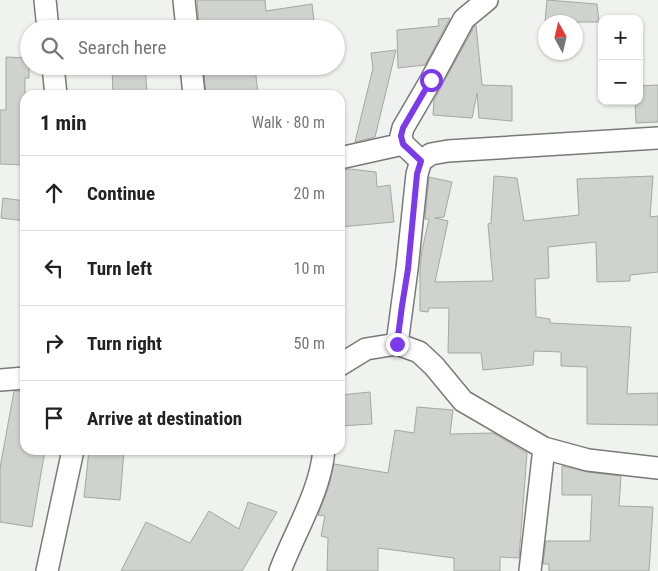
<!DOCTYPE html>
<html lang="en">
<head>
<meta charset="utf-8">
<style>
	:root { --surface:#fff; --page:#f2f2f2; --text:#222; --muted:#767676; --line:#e0e0e0 }
	body { margin:0; font-family:"Roboto Condensed",sans-serif; background:var(--page); color:var(--text) }
	.controls { position:absolute; right:15px; top:15px; display:grid; overflow:hidden; border-radius:10px; box-shadow:0 1px 4px #0004 }
	.controls button { width:45px; height:45px; display:grid; place-items:center; padding:0; border:0; border-bottom:1px solid var(--line); background:var(--surface); color:var(--text); font:25px sans-serif }
	.compass { position:absolute; left:538px; top:15px; width:45px; height:45px; border-radius:50%; background:var(--surface); box-shadow:0 1px 4px #0004; rotate:352deg }
	.stop { position:absolute; width:15px; height:15px; margin:-11px; border:4px solid #7c3aed; border-radius:50%; background:#fff }
	.stop.end { background:#7c3aed; border-color:#fff; box-shadow:0 1px 5px #0008 }
	.list { margin:0; padding:0; list-style:none }
	h2 { display:flex; justify-content:space-between; align-items:center; height:65px; margin:0; padding:0 20px; font-size:21px }
	h2 small { font-size:16px; font-weight:400; color:var(--muted) }
	.list li { display:grid; grid-template-columns:32px 1fr auto; gap:15px; align-items:center; box-sizing:border-box; height:75px; padding:0 20px; border-top:1px solid var(--line) }
	.list b { display:block; font-size:19px; white-space:nowrap }
	.list em { font-size:16px; font-style:normal; color:var(--muted) }
	.icon { flex:none; width:28px; height:28px; fill:none; stroke:currentColor; stroke-width:2; stroke-linecap:round; stroke-linejoin:round }
	.map { position:relative; flex:none; width:658px; height:571px; overflow:hidden }
	.search { position:absolute; background:var(--surface); box-shadow:0 1px 4px #0004; left:20px; top:20px; width:325px; height:55px; display:flex; align-items:center; gap:12px; box-sizing:border-box; padding:0 18px; border-radius:28px; color:var(--muted); font-size:19px }
	.panel { position:absolute; background:var(--surface); box-shadow:0 1px 4px #0004; left:20px; top:90px; width:325px; height:365px; border-radius:15px }
	.map>svg:first-child { display:block }
	.building { fill:#cfd2cf; stroke:#a4a7a4 }
	.lines { fill:none; stroke-linecap:round; stroke-linejoin:round }
	.street-casing { stroke:#787a78; stroke-width:24 }
	.street { stroke:#fff; stroke-width:21 }
	.route { stroke:#7c3aed; stroke-width:6 }
</style>
</head>
<body>
<div class="map">
<svg width="658" height="571" viewBox="0 0 658 571">
	<rect width="100%" height="100%" fill="#eff2ef"/>
	<path class="building" d="M197,0H265L266,11L312,4L315,29H199Z
		M547,0L597,4L599,22H545Z
		M450,18L425,65L398,68L397,30L439,26L438,19Z
		M476,25L482,85L512,86V121L479,118L477,93L472,118L433,115L434,100L474,27Z
		M396,50L375,137L355,142L373,68L371,53Z
		M6,57L29,58V78H25V165L0,164V110H6Z
		M112,66H145L147,93L113,95Z
		M255,67L258,95H206L204,74Z
		M658,85V122L636,123L635,101H639V86Z
		M350,169L376,172L377,187L390,185L394,222L340,227V170Z
		M494,176L517,178L524,221L579,215L577,179L653,176L650,217L658,216V272L630,275V281L597,282L596,242L548,247L549,278L535,279L536,317L550,319V323L631,327L627,394L658,393V425L587,424V367L561,366V352L534,351L533,365L483,370L481,353H448L449,308H429L428,312L420,311V268L422,250L429,219H425L429,177L452,182L444,217L435,218L448,221L435,282L493,281L488,224L491,223Z
		M3,198L25,201V221L1,218Z
		M14,391H25V450H45L32,527L0,522V468Z
		M370,392L372,424L340,426V395Z
		M417,407L453,410L450,434L493,433L527,453L519,558L500,557V571H454V558L378,548V571H327L328,538L321,536L325,516L318,515L329,486L334,464L388,473L395,430L414,433Z
		M89,450H124L120,500L84,497Z
		M562,466L587,472L621,476L619,506L653,507L649,571H549V564H543L546,541H590L592,495H562Z
		M248,502L277,512L242,571H121L146,522L190,543L209,511L239,529Z"/>
	<g class="lines">
		<defs>
			<path id="street" d="M45,0L48,29
				M184,0L187,29
				M53,66L56,95
				M191,66L194,95
				M340,158L403,144
				M421,161L403,144L401,136L403,128L431,80L464,19L487,0
				M397,344L407,269L417,174L421,161L431,154L448,151L658,138
				M340,365L366,349L397,344L419,352L434,366L463,401L544,448L588,460L658,468
				M0,380L25,378
				M47,571L73,450
				M280,571C295,531 320,493 324,450
				M530,571L544,448"/>
		</defs>
		<use href="#street" class="street-casing"/>
		<use href="#street" class="street"/>
	</g>
	<g class="lines">
		<path class="route" d="M397,344L402,306L408,269L417,174L421,161L403,144L401,136L403,128L431,80"/>
	</g>
</svg>
<div class="controls">
<button>+</button>
<button>−</button>
</div>
<svg class="compass" viewBox="-18 -18 36 36"><path d="M0-13l5 13h-10z" fill="#e53935"/><path d="M0 13l5-13h-10z" fill="#767676"/></svg>
<div class="stop" style="left:431px;top:80px"></div>
<div class="stop end" style="left:397px;top:344px"></div>
<div class="search"><svg class="icon" aria-label="search" viewBox="0 0 24 24"><circle cx="10" cy="10" r="6"/><path d="M15 15l6 6"/></svg>Search here</div>
<section class="panel">
<h2>1 min<small>Walk · 80 m</small></h2>
<ul class="list">
<li><svg class="icon" aria-label="ahead" viewBox="0 0 24 24"><path d="M12 20V5M6 11l6-6 6 6"/></svg><div><b>Continue</b></div><em>20 m</em></li>
<li><svg class="icon" aria-label="left" viewBox="0 0 24 24"><path d="M17 20v-9H6M10 6l-5 5 5 5"/></svg><div><b>Turn left</b></div><em>10 m</em></li>
<li><svg class="icon" aria-label="right" viewBox="0 0 24 24"><path d="M7 20v-9h11M14 6l5 5-5 5"/></svg><div><b>Turn right</b></div><em>50 m</em></li>
<li><svg class="icon" aria-label="arrive" viewBox="0 0 24 24"><path d="M6 21V4h12l-3 4 3 4H6"/></svg><div><b>Arrive at destination</b></div></li>
</ul>
</section>
</div>
</body>
</html>
